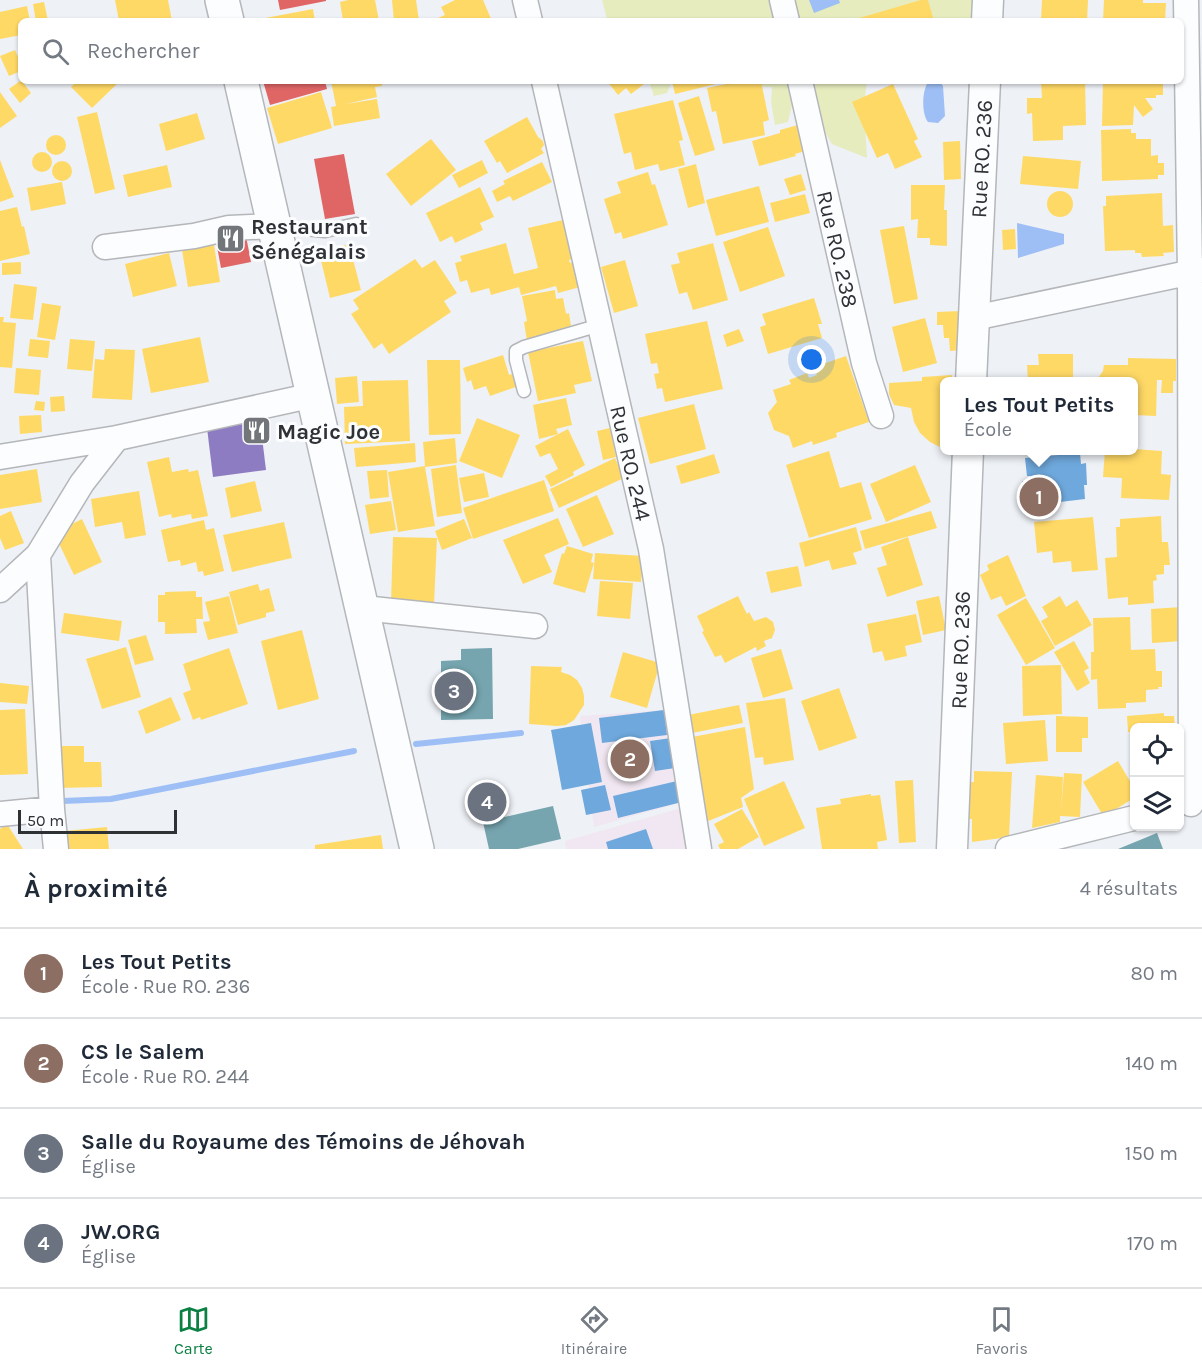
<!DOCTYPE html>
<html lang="fr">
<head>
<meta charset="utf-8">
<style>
	:root { --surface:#fff; --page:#f2f2f3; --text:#1f2937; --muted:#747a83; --line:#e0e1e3; --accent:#0b8043 }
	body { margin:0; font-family:Karla,sans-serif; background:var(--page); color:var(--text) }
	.controls { position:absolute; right:18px; bottom:18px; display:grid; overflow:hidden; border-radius:9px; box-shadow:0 2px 4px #0004 }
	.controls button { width:54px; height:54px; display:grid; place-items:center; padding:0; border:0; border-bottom:2px solid var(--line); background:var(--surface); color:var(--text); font:30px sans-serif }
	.scale { position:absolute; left:18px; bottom:15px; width:159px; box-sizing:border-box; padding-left:6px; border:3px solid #2f3235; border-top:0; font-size:16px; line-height:21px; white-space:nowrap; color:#2f3235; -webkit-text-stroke:4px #fcfdff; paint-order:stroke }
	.you { position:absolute; left:812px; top:360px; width:21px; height:21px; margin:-15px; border:4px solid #fff; border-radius:50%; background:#1a73e8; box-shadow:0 0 0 9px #1a73e833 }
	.badge { display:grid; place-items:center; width:39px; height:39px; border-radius:50%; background:var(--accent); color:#fff; font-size:20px; font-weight:700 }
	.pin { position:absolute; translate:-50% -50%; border:3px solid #fff; box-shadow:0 2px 6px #0006 }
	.popup { position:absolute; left:940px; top:377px; width:198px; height:78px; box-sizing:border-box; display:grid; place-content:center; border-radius:9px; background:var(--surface); filter:drop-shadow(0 2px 4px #0005); font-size:20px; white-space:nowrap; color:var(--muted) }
	.popup b { font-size:22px; color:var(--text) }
	.popup::after { content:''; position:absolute; left:50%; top:100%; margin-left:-12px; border:12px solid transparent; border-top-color:var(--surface) }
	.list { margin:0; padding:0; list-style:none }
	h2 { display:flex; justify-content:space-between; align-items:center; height:78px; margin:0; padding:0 24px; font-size:26px }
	h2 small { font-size:20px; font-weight:400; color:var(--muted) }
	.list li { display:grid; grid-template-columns:39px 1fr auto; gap:18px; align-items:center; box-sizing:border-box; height:90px; padding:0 24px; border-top:2px solid var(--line) }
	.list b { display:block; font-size:22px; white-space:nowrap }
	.list p { margin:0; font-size:20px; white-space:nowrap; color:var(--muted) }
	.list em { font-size:20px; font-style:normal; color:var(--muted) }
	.icon { flex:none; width:33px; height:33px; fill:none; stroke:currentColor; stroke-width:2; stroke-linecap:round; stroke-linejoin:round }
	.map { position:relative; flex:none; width:1202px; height:849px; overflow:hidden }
	.search { position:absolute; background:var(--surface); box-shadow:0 2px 4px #0004; left:18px; right:18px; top:18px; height:66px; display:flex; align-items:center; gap:15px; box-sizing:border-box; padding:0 21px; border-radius:9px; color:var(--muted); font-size:22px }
	.sheet { height:438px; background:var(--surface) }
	nav { display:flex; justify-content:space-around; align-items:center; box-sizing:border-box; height:84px; border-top:2px solid var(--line); background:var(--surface); font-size:16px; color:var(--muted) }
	nav a { display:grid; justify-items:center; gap:3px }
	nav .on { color:var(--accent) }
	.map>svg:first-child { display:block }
	.education { fill:#f1e7f2 }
	.green { fill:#e7ecbe }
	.water { fill:#9ebff6 }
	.homes { fill:#ffd966 }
	.shops { fill:#e06666 }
	.offices { fill:#8e7cc3 }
	.schools { fill:#6fa8dc }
	.public { fill:#76a5af }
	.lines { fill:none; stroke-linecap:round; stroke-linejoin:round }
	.stream { stroke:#9ebff6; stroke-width:6 }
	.service-casing { stroke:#b4b6ba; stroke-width:15 }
	.minor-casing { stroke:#b4b6ba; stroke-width:27 }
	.tertiary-casing { stroke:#b4b6ba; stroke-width:33 }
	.primary-casing { stroke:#b4b6ba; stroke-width:36 }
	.service { stroke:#fcfdfe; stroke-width:12 }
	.minor { stroke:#fcfdfe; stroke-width:24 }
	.tertiary { stroke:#fcfdfe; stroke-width:30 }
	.primary { stroke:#fcfdfe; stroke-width:33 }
	.labels { text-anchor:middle; stroke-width:6; stroke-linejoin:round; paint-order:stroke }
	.street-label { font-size:22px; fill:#2f3235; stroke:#fcfdff }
	.poi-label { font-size:22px; font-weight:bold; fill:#2f3235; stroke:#fcfdff; text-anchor:start }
</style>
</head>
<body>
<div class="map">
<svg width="1202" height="849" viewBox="0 0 1202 849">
	<rect width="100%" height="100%" fill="#eef1f6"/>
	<path class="education" d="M664,710L682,802L594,827L580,716Z
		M685,807L692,849H566L565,841Z"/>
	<path class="green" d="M602,0H972L974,13L970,21H611L607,19Z
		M649,81H672L667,93L654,96Z
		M746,81H813L793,101L788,122L775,125L771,102L772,87L750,86Z
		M815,81H867L864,105L867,158L832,144L817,119Z"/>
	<path class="water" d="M809,0H839L840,3L814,13Z
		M929,81H939L943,86L945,116L938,123L928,122C921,113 922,89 929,81Z
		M1017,223L1064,234V244L1018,258Z"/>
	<path class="homes" d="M115,0H168L172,21H119Z
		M348,0H375L379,21H343L340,2Z
		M392,0H416L419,21H394Z
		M455,0H483L492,21H431L445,15L441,7Z
		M921,0H928L934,21H849Z
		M1042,0H1088L1087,21H1041Z
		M1104,0H1143V3H1166L1165,21H1103Z
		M44,2L48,21H36L33,4Z
		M27,6L30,21H21V35L0,39V12Z
		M313,9L315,21H255V20Z
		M15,50L21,64V71L9,76L0,56Z
		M20,81H22L31,93L20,103L9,89Z
		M77,81H117L118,83L92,108L71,87Z
		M331,81H381L382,86L375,87L377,97L346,104L377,99L380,118L334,126L331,107L336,106Z
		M607,81H648L631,94L626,88L618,95Z
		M672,81H724V82L675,94Z
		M740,81H761L769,120L763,122L765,135L723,144L716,111L712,112L707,88Z
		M1041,81H1085L1086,125L1063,126V140L1033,141L1032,113L1027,114V98H1042Z
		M1103,81H1163V95H1156V98H1145L1153,109L1143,117L1134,105L1133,125L1102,126Z
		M893,84L918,139L914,141L922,157L895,169L888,153L877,158L852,102Z
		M0,92L17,116L0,128Z
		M321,92L332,128L278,144L267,108Z
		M699,96L715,150L695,156L678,103Z
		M673,100L683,140L679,141L685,165L660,171L658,164L635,170L631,152L624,154L614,114Z
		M97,112L115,189L95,194L77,117Z
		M197,113L205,139L166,151L159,124Z
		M527,117L538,137L543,141L544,145L541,149L544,153L507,173L500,161L497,163L484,141Z
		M798,125L805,151L795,154L796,156L759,166L752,141L780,133V130Z
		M1131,129V133H1136V139H1151V156L1158,155V163H1164V175H1158V179L1102,181L1101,130Z
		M46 145a10 10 0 1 1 20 0a10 10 0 1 1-20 0Z
		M431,139L456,170L411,206L386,174Z
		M960,141L961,179L944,180L943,142Z
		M32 162a10 10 0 1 1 20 0a10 10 0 1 1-20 0Z
		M1023,156L1081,161L1078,189L1020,184Z
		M0,160L14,197L0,202Z
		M482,160L488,173L459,188L452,175Z
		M52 171a10 10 0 1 1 20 0a10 10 0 1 1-20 0Z
		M542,162L552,182L513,201L510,196L497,202L492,191L505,184L503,181Z
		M696,164L705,203L688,208L678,169Z
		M167,165L172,187L128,197L123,175Z
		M648,172L652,185L655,184L668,225L623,239L621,232L615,234L604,199L621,193L617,182Z
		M801,174L806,190L790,195L784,179Z
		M62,182L66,204L31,211L27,188Z
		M911,185H945L944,210H947V246L930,245V238H917L918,219L911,220Z
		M759,186L769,222L716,236L706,200Z
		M480,187L494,217L480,223L483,230L455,243L452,236L440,242L426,213Z
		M1047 204a13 13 0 1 1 26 0a13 13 0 1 1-26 0Z
		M1162,193L1163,226L1173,225L1174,252L1163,253L1164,256L1142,257L1141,253H1135V250L1105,251L1103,206H1106V196Z
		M805,194L810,213L775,222L770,203Z
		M17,207L22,227L24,226L30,254L0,261V211Z
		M563,220L572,259L569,260L570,263L574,262L580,287L558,293L556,286L521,295L519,287L491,295L489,288L471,293L467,280L460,282L455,263L462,261L460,256L506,243L514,274L538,268L528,228Z
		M904,226L918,299L894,304L880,230Z
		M768,227L785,276L740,292L723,242Z
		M1015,229L1016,249L1003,250L1002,230Z
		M713,243L728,300L693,310L687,292L679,294L671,265L680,263L677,253Z
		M349,244L361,290L330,298L319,252Z
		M214,245L220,282L188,287L182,250Z
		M169,253L177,286L133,297L125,264Z
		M415,259L422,268L435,260L457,293L444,301L451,312L389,354L382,343L374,349L351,314L359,309L353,300Z
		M625,260L638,306L614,313L601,267Z
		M21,262V274L2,275V263Z
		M14,284L37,287L33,320L10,318Z
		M555,290L556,299L563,298L566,314L569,313L572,333L527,341L524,322L527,321L522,296Z
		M814,298L822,324H818L822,338L768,354L760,327L766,325L762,314Z
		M42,303L61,306L55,340L37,337Z
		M961,311L962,350L950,351L949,338H944L943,325H937V312Z
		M0,317H4L3,322L16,323L12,368L0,367Z
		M925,318L937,363L903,372L892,327Z
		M707,321L723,389L665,402L662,388L657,389L654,374L659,373L657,363L651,364L645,334Z
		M739,329L744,341L727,347L723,335Z
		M200,337L209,382L151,393L142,349Z
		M30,339L50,341L48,358L28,356Z
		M70,339L95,341L92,371L67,369Z
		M583,341L592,381L574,385L576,393L538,401L528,352Z
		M105,349L135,350L132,400L92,398L95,359L104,360Z
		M1038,354H1073V377H1082V381H1028L1027,365H1039Z
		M503,355L509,375L512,374L516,387L490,396L486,386L474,390L471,380L467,382L463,368Z
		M846,356L869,422L836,433L837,437L813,445L812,441L793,448L789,436L774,430L768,413L777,402L773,390L791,384L789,380L807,373L809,378L817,375L814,367Z
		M1128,358L1176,359V381H1173V393H1161L1162,380H1157L1156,416L1134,415V381H1096L1103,371L1104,365H1128Z
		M427,360H460L461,434L429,435Z
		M16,368L41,370L39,395L14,393Z
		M952,375V381L944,382V448H942L930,442L920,433L914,422L911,408L894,405L889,394V383L922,381V377Z
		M357,376L359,402L337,404L335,378Z
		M408,380L410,441L345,444L344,407L363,406L362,381Z
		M64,396L65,411L51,412L50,397Z
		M566,398L572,425L556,429L558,434L539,439L533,405Z
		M36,401L45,402L44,411L34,410Z
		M694,404L706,449L650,464L638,418Z
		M41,415L42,432L20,434L19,416Z
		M477,418L520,435L502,478L459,461Z
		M610,428L616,457L603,460L597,431Z
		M568,429L585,465L573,472L574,475L551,487L545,476L558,469L550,453L540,457L535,446Z
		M455,438L457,463L425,467L435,526L398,532L388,472L425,466L423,442Z
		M415,443L416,462L356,467L354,448Z
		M1134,449L1162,451L1161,474L1171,475L1169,500L1121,498L1122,478L1103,477L1105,450Z
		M829,451L840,488L861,482L872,519L809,538L786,465Z
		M714,454L720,473L681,484L676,466Z
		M169,457L172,472L188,469L189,472L198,470L208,516L192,519L191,514L172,518L171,514L159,517L147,462Z
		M615,458L624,478L559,508L550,489Z
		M456,465L462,513L437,517L431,469Z
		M915,465L931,502L886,522L870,484Z
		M37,469L42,502L0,509V475Z
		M387,470L389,497L370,499L367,471Z
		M484,473L489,497L464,502L459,478Z
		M544,480L554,511L473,539L463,508Z
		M255,481L262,511L231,518L225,488Z
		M139,491L146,535L125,539L122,522L95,527L91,499Z
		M597,495L614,534L583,547L566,509Z
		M391,501L396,530L370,534L365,505Z
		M11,511L24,543L5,550L0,538V516Z
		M931,511L937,528L865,549L860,531Z
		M1161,516L1162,542H1168L1170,565H1164V574L1156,575L1157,580L1153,581L1154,603L1128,605V597L1108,599L1105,558L1117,557L1116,527H1120V519Z
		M1093,517L1098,570L1072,572L1071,561L1053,563L1052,551L1037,553L1034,522Z
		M558,518L569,544L544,555L552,572L523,584L503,540Z
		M82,519L102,562L74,575L54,533Z
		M464,519L472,538L442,550L435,531Z
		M204,520L206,530L214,528L224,571L204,576L203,571L198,572L196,562L181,566L180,560L168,562L161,530Z
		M284,522L292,558L232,572L223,535Z
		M856,527L862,550L853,553L857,564L832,570L829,560L805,567L799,543Z
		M393,537L437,538L434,604L391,603Z
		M908,537L923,585L887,597L877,568L887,565L881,547Z
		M567,546L593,554L591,562L594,563L585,593L553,584L562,553L564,554Z
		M595,553L643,556L641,582L593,579Z
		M1008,555L1026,596L1006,606L1001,596L991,600L980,575L989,570L987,565Z
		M798,566L802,586L771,593L766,572Z
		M600,581L633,583L630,619L597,616Z
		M258,584L260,591L269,588L275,611L266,613V617L238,625L229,592Z
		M196,591V597H202L203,619H196L197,633L165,634V622H158V595H165V592Z
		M229,596L238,633L208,640L203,622L210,621L205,602Z
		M738,596L747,614L749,612L754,621L766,617L773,622L775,630L772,638L764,641L766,646L757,651L756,647L725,663L721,655L715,657L702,632L704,631L697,616Z
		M939,596L946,630L923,635L916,601Z
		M1060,596L1066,607L1077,600L1092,625L1055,646L1041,621L1048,617L1042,607Z
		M1026,598L1055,648L1026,665L997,615Z
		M1182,607L1183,641L1152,643L1151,609Z
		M64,613L122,621L119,641L61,633Z
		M916,614L922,642L905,646L907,656L885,661L882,651L873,653L867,624Z
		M1130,617L1131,650L1155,649L1156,671H1162V687H1158L1159,689L1146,690V702L1126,703V708L1098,709L1097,679L1091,680V652H1094L1093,618Z
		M302,630L319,699L278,710L261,641Z
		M146,635L154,660L135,665L128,640Z
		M1074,641L1089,668L1084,671L1090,683L1077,691L1054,652Z
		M126,647L141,697L102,709L86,659Z
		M229,648L248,704L201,720L200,717L193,720L183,693L191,690L183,664Z
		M781,649L793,689L763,698L751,658Z
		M623,652L660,663L647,708L610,697Z
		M1061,665L1062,714L1023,716L1022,666Z
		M531,666L562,667L561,672L570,675L577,680L582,688L584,696V705L574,720L566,725L557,726L529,724Z
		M0,683L29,686L27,704L0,702Z
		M839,688L857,738L819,751L801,701Z
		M171,697L181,720L146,734L138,711Z
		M785,698L794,760L764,765L763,757L755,758L746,703Z
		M739,705L743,723L692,733L688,715Z
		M25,709L28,774L0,775V710Z
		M1164,713V716H1174L1175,728H1134V732H1128L1127,716Z
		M1056,716L1088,717V738H1082V752H1056Z
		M1045,720L1048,761L1006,764L1003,723Z
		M745,727L754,789L741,798L743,807L701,824L692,737Z
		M56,746H84V762H101L102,787L57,788Z
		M1118,761L1134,788V798L1108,814L1106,811L1102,814L1083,782Z
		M974,771L1012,772L1009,837L972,842V819H967L969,782H974Z
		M1064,773L1082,774L1080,817L1060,816V822L1032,828L1036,775L1063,777L1061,811Z
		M913,780L916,842L899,843L895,781Z
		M784,781L805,828L764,846L744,799Z
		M871,794V796L880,795L887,840L877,842L878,849H822L816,808L841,804L840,799Z
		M742,809L759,837L738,849H720L718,845L724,842L714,824Z
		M7,824L23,849H0V829Z
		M107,827L109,849H66L65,831Z
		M381,835L383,849H315V845Z"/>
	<path class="shops" d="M278,0H326V1L280,10Z
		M263,81H325L327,89L270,105Z
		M344,154L355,214L325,219L314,159Z
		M246,236L251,262L221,268L216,241Z"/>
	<path class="offices" d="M260,421L266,470L213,477L207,428Z"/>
	<path class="schools" d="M1080,453L1081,464L1086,463L1087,485H1084L1085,499L1035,505L1034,502L1028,503L1027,492H1023L1022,481H1030V476H1027L1025,458Z
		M664,710L667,735L602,743L599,718Z
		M591,723L602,782L562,790L551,730Z
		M671,738L675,768L655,771L650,741Z
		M677,781L682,802L618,818L613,796Z
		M605,785L611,810L586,815L581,790Z
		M646,829L653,849H608L606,842Z"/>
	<path class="public" d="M492,648L493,719L441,720V661L461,660V649Z
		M553,806L561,839L518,849H489L483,822Z
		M1157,833L1163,849H1118Z"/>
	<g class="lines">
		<path class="stream" d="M416,744L521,733
			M63,801L111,799L354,751"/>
		<defs>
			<path id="service" d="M276,226L325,231L356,224
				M524,391L516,360V351L524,347L600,325"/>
			<path id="minor" d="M525,0L530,21
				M782,0L787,21
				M1186,0L1190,273L1191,804
				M544,81L651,549L699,849
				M800,81L864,363L881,416
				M105,247L194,236L229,228L275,226
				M974,318L1202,270
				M0,457L117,438L314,395
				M38,555L52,809L56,849
				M0,590L38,555L82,483L117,438
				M363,608L535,626
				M0,814L52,809
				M1008,849L1134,818"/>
			<path id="tertiary" d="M987,21L988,0
				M971,382L985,81
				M952,849L968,450"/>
			<path id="primary" d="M222,0L227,21
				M241,81L417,849"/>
		</defs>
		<use href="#service" class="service-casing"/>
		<use href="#minor" class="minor-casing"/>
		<use href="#tertiary" class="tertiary-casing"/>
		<use href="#primary" class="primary-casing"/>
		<use href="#service" class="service"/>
		<use href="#minor" class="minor"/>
		<use href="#tertiary" class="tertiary"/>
		<use href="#primary" class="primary"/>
	</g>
	<defs>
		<symbol id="restaurant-square" viewBox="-11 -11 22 22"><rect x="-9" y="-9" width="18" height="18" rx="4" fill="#727579" stroke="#fcfdff"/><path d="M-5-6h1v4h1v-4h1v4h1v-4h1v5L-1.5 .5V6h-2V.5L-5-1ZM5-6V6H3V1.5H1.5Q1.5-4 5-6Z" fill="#fff"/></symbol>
	</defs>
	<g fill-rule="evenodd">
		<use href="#restaurant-square" x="214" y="222" width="33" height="33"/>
		<use href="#restaurant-square" x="240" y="414" width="33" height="33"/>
	</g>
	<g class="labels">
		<g class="street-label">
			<text transform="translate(981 159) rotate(-87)" y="8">Rue RO. 236</text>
			<text transform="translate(838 249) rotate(77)" y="8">Rue RO. 238</text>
			<text transform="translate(631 463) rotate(77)" y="8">Rue RO. 244</text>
			<text transform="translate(960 650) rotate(-88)" y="8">Rue RO. 236</text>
		</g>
		<g class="poi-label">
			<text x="251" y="234">Restaurant<tspan x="251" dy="25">Sénégalais</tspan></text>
			<text x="277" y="439">Magic Joe</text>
		</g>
	</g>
</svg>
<div class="controls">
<button><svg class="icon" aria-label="locate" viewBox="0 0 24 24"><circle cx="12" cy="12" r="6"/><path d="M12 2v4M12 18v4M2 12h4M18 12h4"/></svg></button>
<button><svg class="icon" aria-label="layers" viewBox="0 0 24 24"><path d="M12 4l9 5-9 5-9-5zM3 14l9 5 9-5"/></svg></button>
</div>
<div class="scale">50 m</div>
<div class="you"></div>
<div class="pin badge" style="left:1039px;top:497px;background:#8d6e63">1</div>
<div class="popup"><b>Les Tout Petits</b>École</div>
<div class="pin badge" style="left:630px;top:759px;background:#8d6e63">2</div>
<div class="pin badge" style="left:454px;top:691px;background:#6b7280">3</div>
<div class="pin badge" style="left:487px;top:802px;background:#6b7280">4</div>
<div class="search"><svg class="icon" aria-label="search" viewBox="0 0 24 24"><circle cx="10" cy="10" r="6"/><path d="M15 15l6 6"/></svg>Rechercher</div>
</div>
<section class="sheet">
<h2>À proximité<small>4 résultats</small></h2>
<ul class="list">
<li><span class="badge" style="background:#8d6e63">1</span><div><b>Les Tout Petits</b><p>École · Rue RO. 236</p></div><em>80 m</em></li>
<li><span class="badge" style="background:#8d6e63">2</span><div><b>CS le Salem</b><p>École · Rue RO. 244</p></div><em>140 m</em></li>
<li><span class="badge" style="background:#6b7280">3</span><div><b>Salle du Royaume des Témoins de Jéhovah</b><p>Église</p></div><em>150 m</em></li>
<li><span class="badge" style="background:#6b7280">4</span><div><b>JW.ORG</b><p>Église</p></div><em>170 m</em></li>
</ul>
</section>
<nav>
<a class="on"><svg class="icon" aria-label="map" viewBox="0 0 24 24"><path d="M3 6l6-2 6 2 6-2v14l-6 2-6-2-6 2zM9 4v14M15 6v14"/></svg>Carte</a>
<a><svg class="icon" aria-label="directions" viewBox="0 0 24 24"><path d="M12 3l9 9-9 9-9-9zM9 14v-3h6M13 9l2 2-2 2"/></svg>Itinéraire</a>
<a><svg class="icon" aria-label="saved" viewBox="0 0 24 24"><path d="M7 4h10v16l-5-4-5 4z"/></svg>Favoris</a>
</nav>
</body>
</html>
